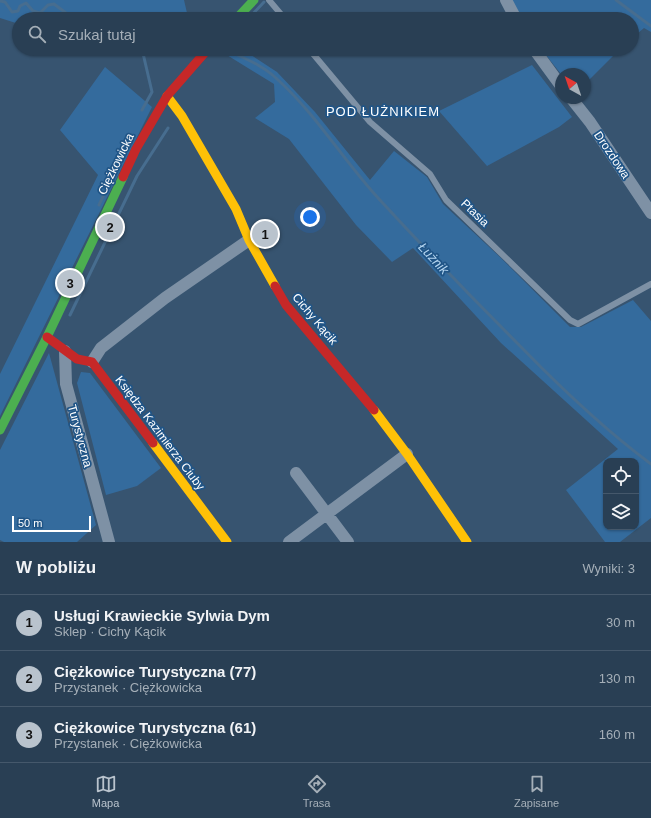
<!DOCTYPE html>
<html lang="pl">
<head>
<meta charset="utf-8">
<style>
	:root { --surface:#293f54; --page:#354a5e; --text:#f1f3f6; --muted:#a5afb8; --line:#45586b; --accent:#b9c3cd }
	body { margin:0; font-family:Arial,sans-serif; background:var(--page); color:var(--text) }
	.controls { position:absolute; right:12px; bottom:12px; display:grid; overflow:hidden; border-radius:8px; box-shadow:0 1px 3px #0004 }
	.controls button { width:36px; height:36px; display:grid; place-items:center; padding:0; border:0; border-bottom:1px solid var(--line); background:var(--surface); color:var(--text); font:20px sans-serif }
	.compass { position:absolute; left:555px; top:68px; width:36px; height:36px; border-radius:50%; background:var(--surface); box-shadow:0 1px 3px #0004; rotate:320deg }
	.scale { position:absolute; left:12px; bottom:10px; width:79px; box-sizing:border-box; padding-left:4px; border:2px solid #fff; border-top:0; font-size:11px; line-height:14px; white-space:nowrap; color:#fff; -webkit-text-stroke:3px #205587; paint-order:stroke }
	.you { position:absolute; left:310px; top:217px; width:14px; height:14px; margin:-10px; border:3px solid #fff; border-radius:50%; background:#1a73e8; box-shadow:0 0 0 6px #1a73e833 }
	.badge { display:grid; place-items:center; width:26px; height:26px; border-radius:50%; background:var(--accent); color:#111; font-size:13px; font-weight:700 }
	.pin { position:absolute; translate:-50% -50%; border:2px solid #fff; box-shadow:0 1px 4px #0006 }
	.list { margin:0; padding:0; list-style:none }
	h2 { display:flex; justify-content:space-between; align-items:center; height:52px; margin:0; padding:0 16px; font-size:17px }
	h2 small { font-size:13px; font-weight:400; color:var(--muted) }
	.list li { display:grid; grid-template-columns:26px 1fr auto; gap:12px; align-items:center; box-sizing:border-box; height:56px; padding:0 16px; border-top:1px solid var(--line) }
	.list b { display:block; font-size:15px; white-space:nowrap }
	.list p { margin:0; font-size:13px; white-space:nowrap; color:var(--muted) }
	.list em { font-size:13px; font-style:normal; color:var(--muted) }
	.icon { flex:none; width:22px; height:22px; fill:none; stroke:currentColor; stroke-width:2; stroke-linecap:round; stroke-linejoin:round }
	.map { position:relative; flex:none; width:651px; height:542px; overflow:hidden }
	.search { position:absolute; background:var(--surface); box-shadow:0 1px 3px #0004; left:12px; right:12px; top:12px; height:44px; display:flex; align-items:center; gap:10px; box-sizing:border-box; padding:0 14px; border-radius:22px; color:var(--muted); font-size:15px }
	.sheet { height:220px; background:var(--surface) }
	nav { display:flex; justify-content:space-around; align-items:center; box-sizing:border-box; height:56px; border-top:1px solid var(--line); background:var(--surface); font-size:11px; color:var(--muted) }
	nav a { display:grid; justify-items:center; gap:2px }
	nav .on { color:var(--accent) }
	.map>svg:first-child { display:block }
	.green { fill:#346b9d; fill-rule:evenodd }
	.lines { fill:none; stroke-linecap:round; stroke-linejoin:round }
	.stream { stroke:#476d8f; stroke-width:3 }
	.lane { stroke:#7e91a5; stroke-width:6 }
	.street { stroke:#7e91a5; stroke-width:12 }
	.fast { stroke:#4caf50; stroke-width:9 }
	.slow { stroke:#ffc107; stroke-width:9 }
	.jam { stroke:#c62828; stroke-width:9 }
	.labels { text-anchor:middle; stroke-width:3.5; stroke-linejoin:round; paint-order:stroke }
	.street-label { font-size:12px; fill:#fff; stroke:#205587 }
	.neighbourhood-label { font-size:13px; letter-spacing:1px; fill:#fff; stroke:#205587 }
	.water-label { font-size:13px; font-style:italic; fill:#b5d6f1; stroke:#205587 }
</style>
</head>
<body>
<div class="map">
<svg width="651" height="542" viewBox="0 0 651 542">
	<rect width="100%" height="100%" fill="#375470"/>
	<path class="green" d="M0,0H184L187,13L173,19H19V24L0,18Z
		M511,0H651V32L644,28L632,38V19H523Z
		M226,49H242L277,72L315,112L370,180L394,151L427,177L443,204L501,258L570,327H581L633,300L651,321V518L620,542H605L566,490L618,449L501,343L413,248L392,262L356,225L289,139L255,118L275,102L274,84L222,52ZM606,461H636V527H606Z
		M541,49H620L585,84V74H561Z
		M532,65L572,117L559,127L487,166L439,111Z
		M105,67L152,107L68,276L63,274L59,282L64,286L0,416V374L98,175L60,130Z
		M49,353L96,525L77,542H4L0,540V450Z
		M81,372L90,373L161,468L137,486L106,495L77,383Z"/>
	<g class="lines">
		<path class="stream" d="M616,0L651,26
			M0,1L5,2L12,12L18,11L20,6L26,3L33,11L40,13L48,5L54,4L74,19
			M98,19H110
			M248,19L264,2
			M121,49L127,50L136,49
			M142,49L152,92L142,110
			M225,49C243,58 263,65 277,79C316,114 343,160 379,199C426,250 474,300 523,349C563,390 605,430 651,464
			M99,205L132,135
			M70,315L137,176L168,128"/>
		<path class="lane" d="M269,0L285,19
			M309,49L370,122L430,174L446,200L570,320L578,324L651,284"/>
		<path class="street" d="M506,0L516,19
			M534,49L561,86
			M571,98L590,122L651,213
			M65,351L66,384L109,542
			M92,362L101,348L165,298L249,240
			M296,473L348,542
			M289,542L407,454"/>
		<path class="fast" d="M236,19L254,0
			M0,430L47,337L123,177"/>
		<path class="slow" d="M167,96L182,116L236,209L249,240L275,286
			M374,410L407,454L467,542
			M153,443L227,542"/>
		<path class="jam" d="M123,177L136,149L167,96L208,49
			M275,286L286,305L374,410
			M47,337L77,359L92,362L153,443"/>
	</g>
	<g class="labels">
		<g class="street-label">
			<text transform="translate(612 155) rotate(56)" y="4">Drozdowa</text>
			<text transform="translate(116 164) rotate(-64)" y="4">Ciężkowicka</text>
			<text transform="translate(475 213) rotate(44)" y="4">Ptasia</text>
			<text transform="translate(315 319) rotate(50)" y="4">Cichy Kącik</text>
			<text transform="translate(160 433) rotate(53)" y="4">Księdza Kazimierza Ciuby</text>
			<text transform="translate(80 436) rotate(75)" y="4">Turystyczna</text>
		</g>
		<g class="neighbourhood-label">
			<text x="383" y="116">POD ŁUŻNIKIEM</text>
		</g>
		<g class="water-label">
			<text transform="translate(434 258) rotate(47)" y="5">Łużnik</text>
		</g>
	</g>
</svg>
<div class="controls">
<button><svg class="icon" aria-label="locate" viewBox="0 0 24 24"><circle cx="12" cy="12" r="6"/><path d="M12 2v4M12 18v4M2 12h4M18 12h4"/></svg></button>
<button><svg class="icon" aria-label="layers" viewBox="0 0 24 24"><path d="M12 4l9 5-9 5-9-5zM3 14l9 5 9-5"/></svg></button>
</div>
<svg class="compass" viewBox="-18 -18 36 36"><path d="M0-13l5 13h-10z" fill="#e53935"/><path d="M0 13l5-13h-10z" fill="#a5afb8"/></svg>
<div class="scale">50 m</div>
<div class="you"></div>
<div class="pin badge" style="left:265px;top:234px">1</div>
<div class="pin badge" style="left:110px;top:227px">2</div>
<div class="pin badge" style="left:70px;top:283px">3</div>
<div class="search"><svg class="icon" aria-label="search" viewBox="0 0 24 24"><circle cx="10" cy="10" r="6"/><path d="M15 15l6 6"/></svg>Szukaj tutaj</div>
</div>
<section class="sheet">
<h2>W pobliżu<small>Wyniki: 3</small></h2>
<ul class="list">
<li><span class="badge">1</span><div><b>Usługi Krawieckie Sylwia Dym</b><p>Sklep · Cichy Kącik</p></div><em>30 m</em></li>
<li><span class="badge">2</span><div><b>Ciężkowice Turystyczna (77)</b><p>Przystanek · Ciężkowicka</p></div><em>130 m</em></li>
<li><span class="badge">3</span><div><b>Ciężkowice Turystyczna (61)</b><p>Przystanek · Ciężkowicka</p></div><em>160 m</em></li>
</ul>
</section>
<nav>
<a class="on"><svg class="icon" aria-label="map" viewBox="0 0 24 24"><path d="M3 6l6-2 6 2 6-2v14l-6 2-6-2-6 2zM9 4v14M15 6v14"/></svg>Mapa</a>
<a><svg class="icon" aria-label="directions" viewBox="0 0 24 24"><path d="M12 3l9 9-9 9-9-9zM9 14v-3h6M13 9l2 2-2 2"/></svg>Trasa</a>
<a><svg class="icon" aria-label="saved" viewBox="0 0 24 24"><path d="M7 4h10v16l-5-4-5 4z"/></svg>Zapisane</a>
</nav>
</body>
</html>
